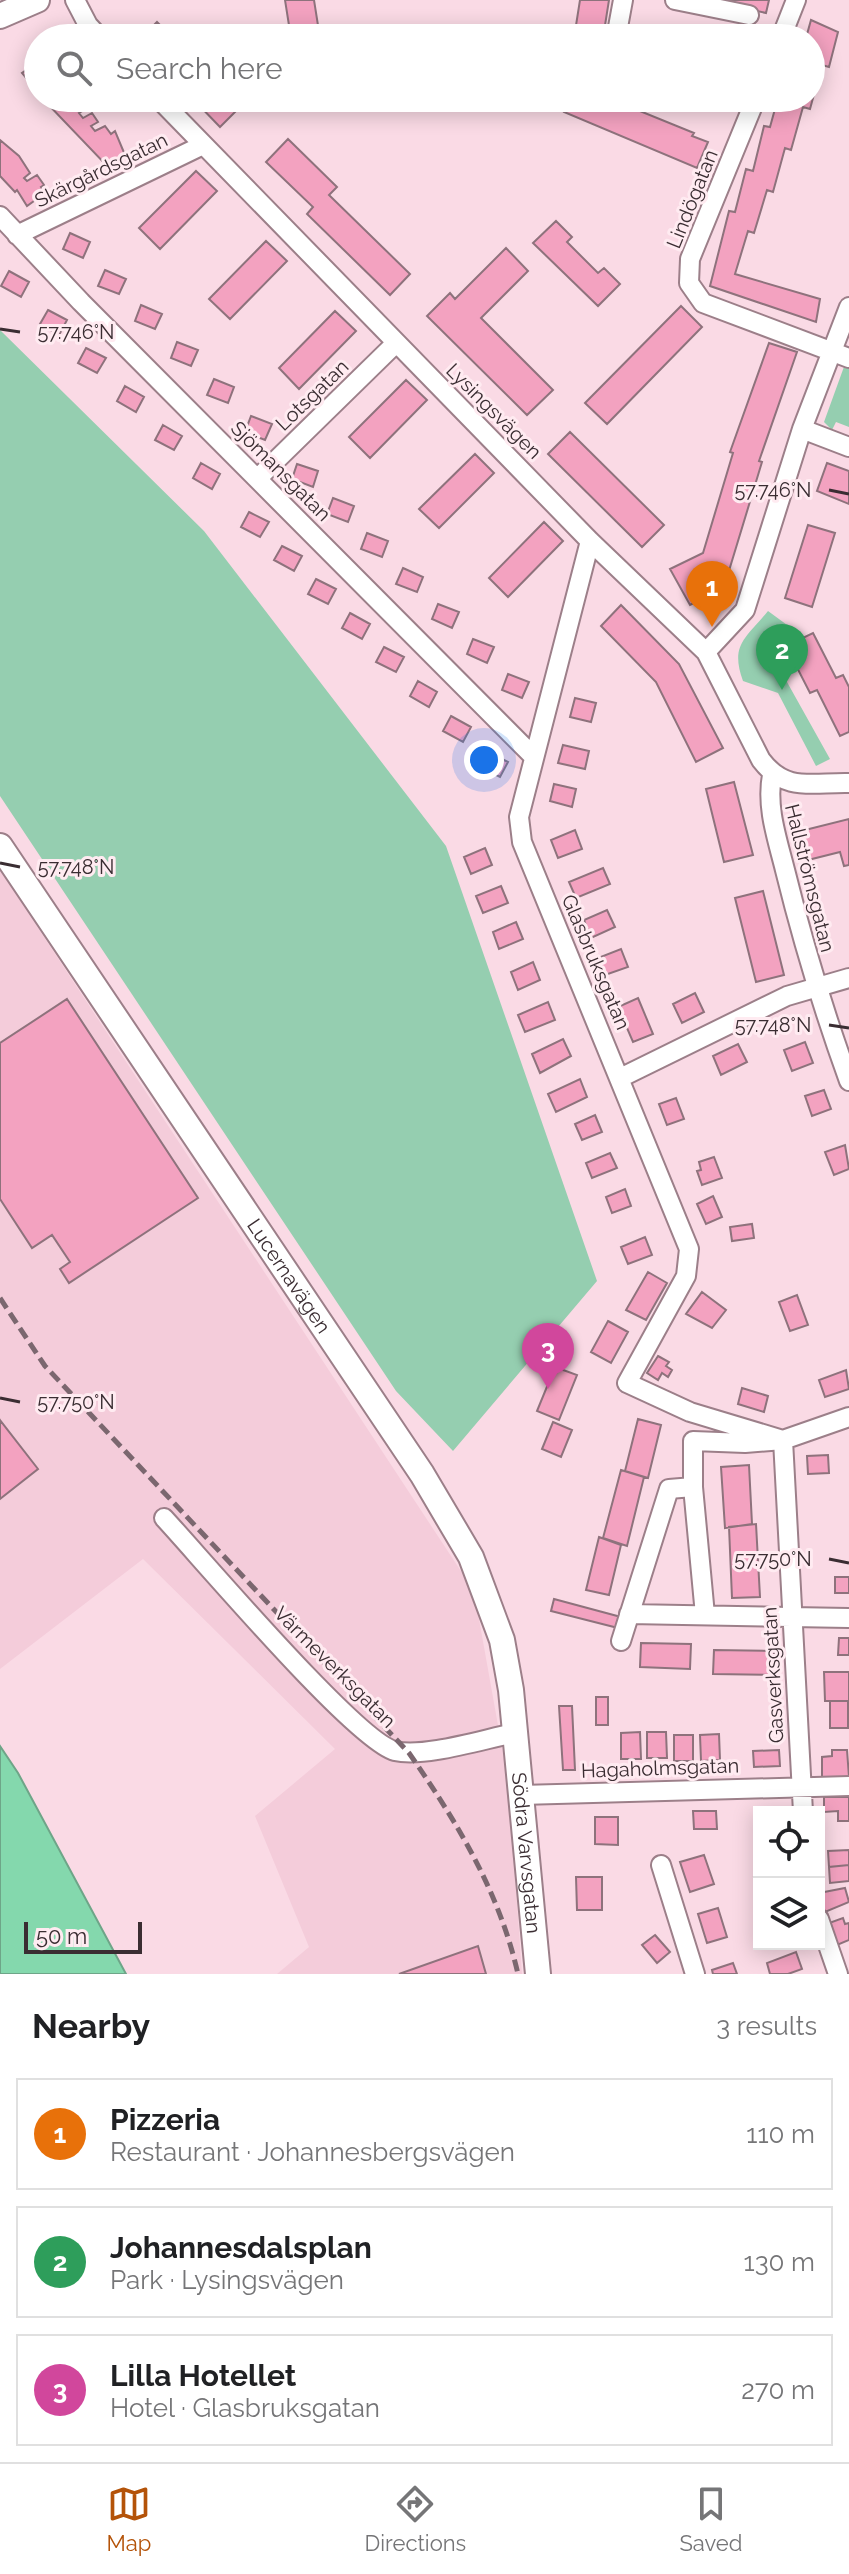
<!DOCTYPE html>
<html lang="en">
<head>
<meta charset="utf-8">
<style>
	:root { --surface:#fff; --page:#f6f6f6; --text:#202124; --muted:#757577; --line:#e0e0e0; --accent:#b45309 }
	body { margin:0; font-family:Raleway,sans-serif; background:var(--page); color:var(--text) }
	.controls { position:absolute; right:24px; bottom:24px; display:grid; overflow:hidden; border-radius:0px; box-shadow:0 4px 20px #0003 }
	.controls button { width:72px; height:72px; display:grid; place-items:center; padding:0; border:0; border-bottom:2px solid var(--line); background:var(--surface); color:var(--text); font:40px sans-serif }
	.scale { position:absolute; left:24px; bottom:20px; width:118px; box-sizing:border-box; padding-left:8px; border:4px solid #3a2d32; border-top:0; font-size:22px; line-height:28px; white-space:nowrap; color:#3a2d32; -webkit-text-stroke:6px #ffebf1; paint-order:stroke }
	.you { position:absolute; left:484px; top:760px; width:28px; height:28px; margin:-20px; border:6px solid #fff; border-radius:50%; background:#1a73e8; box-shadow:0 0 0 12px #1a73e833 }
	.badge { display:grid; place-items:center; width:52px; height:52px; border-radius:50%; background:var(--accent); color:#fff; font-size:26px; font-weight:700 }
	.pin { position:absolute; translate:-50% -66px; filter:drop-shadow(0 2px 4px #0008) }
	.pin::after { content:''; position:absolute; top:42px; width:28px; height:24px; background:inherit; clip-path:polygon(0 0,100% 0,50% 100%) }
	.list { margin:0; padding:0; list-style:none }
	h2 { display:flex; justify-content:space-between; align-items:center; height:104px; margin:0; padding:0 32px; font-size:34px }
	h2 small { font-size:26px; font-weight:400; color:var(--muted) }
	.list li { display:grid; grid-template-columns:52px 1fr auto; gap:24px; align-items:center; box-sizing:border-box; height:112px; margin:0 16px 16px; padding:0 16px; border:2px solid var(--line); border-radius:0px }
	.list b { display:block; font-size:30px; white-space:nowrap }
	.list p { margin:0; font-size:26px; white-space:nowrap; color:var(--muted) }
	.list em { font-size:26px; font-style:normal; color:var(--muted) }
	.icon { flex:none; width:44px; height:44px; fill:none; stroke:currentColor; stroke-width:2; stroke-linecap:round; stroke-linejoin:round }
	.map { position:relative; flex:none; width:849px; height:1974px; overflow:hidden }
	.search { position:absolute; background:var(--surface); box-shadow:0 4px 20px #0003; left:24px; right:24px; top:24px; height:88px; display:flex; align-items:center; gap:20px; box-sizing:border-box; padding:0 28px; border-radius:44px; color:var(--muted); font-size:30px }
	.sheet { height:488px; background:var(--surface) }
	nav { display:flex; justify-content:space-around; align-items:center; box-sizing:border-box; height:112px; border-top:2px solid var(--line); background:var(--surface); font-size:22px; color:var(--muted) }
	nav a { display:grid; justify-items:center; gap:4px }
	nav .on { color:var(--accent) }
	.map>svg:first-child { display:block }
	.built { fill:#f4ccda }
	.green { fill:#95ceb0 }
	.water { fill:#84d8ad; stroke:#6ea588; stroke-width:2 }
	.building { fill:#f3a2c0; stroke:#8e727c; stroke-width:2 }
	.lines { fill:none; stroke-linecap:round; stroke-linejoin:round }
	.street-casing { stroke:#9c7f89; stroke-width:22 }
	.secondary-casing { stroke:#9c7f89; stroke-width:28 }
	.street { stroke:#fff; stroke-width:18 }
	.secondary { stroke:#fff; stroke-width:24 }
	.rail { stroke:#7b676f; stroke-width:5; stroke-dasharray:12 6; stroke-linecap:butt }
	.ticks { fill:none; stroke:#3a2d32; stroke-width:3 }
	.labels { text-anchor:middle; stroke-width:6; stroke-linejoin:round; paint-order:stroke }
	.street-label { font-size:20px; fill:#3a2d32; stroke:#ffebf1 }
	.ticks-label { font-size:20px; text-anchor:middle; fill:#3a2d32; stroke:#ffebf1; stroke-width:6; stroke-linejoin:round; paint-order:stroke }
</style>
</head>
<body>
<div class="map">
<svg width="849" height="1974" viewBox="0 0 849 1974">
	<rect width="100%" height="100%" fill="#fadae5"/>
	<path class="built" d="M0,870L474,1591L509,1787L522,1974H277L309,1947L255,1816L335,1749L143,1559L0,1669Z"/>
	<path class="green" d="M0,330L204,531L446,846L597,1281L453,1451L396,1391L0,796Z
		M845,364H849V427L836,422L832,430L824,422Z
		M768,611L794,630L768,648L830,759L816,766L778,693L743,681C730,645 745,639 768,611Z"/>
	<path class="water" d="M0,1746L18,1773L126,1974H0Z"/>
	<path class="building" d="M285,0H314L320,38H291Z
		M580,0H609L603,38H574Z
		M706,0H769L766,13Z
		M811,20L838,32L829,67L822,65L810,109L803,107L791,150L785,148L773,192L767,190L754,233L748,231L735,274L820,299L816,322L710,286L729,211L735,212L746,169L753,171L764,126L770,127L778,98H811V38H806Z
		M157,22L173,38H141Z
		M38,62V92L22,73Z
		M42,98H69L65,100L69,106L80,100L86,109L79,113L83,118L92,113L98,122L91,126L95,131L105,126L111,134L115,131L125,155L108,167Z
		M192,98H233L241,106L220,127Z
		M570,98H608L694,133L692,136L708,142L697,168L564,112Z
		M288,139L337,187L329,195L410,274L390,295L307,214L313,207L266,162Z
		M0,140L19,156L30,173L24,178L27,181L37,175L44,185L41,187L45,193L27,206L17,190L15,192L0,176Z
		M196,171L217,191L160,249L139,228Z
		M556,221L572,237L567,242L598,273L604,268L620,284L598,306L533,243Z
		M70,233L90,242L83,258L63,249Z
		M266,241L287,261L230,319L209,299Z
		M506,248L528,271L481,318L553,390L527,415L427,316L450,293L455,299Z
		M105,270L126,279L119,294L98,286Z
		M9,271L29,282L21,297L1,286Z
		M141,305L162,314L155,329L135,321Z
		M681,306L702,327L607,424L585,403Z
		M48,310L67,320L59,335L40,324Z
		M335,311L356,331L299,389L279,368Z
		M177,342L198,350L191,366L171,358Z
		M769,343L797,352L759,461L762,462L728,574L732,585L690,605L670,569L703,553L733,453L730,452Z
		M86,348L106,358L97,373L78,363Z
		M214,379L234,387L228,403L207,395Z
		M406,380L427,400L370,458L349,437Z
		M125,386L144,397L136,412L117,401Z
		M251,416L272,424L265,440L245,432Z
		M163,425L182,436L174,450L155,440Z
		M570,432L664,525L642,547L548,454Z
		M475,454L494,473L439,528L419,509Z
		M201,463L220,474L212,489L193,478Z
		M827,463L849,471V504L817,491Z
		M297,464L318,471L313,487L292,479Z
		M333,498L354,506L348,522L327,514Z
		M249,512L269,522L260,537L241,527Z
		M544,522L563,541L508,597L489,578Z
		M808,525L835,533L812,607L785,598Z
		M367,533L388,541L382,557L361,549Z
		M282,546L302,556L294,571L274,560Z
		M403,568L423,577L417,592L396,584Z
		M316,579L336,589L328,604L308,594Z
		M438,604L459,612L452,628L432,619Z
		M621,605L679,664L723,748L696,762L656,682L601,626Z
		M350,613L370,624L362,639L342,628Z
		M813,633L836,678L843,675L849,687V732L840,736L817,690L810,693L786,646Z
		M473,639L494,647L487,663L467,654Z
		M384,647L404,657L396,672L376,662Z
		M508,674L529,682L522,698L502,690Z
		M418,681L437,692L429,707L410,696Z
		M575,698L596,703L591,722L570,717Z
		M451,716L471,727L463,742L443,731Z
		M563,745L589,751L585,769L558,763Z
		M488,752L508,762L500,777L480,767Z
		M734,782L753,855L724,862L706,789Z
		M554,784L576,789L572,807L550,801Z
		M849,819V865L844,866L840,852L808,860L801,831Z
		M575,830L582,849L558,858L551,840Z
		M485,848L492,865L471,874L464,857Z
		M603,868L610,884L576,898L569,882Z
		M501,886L508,903L483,913L476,896Z
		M763,891L784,975L756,982L735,898Z
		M607,910L615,927L591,938L584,920Z
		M516,922L523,939L499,949L493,932Z
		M621,949L628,967L605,975L598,958Z
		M533,962L540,980L518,990L511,972Z
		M695,993L704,1012L682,1023L673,1004Z
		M638,998L653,1034L633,1042L618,1007Z
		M67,999L198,1198L69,1283L60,1269L70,1262L52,1235L32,1248L0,1199V1043Z
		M548,1002L555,1020L525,1032L518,1015Z
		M563,1039L571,1056L540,1073L532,1054Z
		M805,1042L813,1063L792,1071L784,1050Z
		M738,1044L747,1062L721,1075L713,1056Z
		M580,1079L587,1097L556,1112L548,1094Z
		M824,1090L831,1109L812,1116L805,1096Z
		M676,1098L684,1119L667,1125L659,1104Z
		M595,1115L602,1132L582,1140L575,1124Z
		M845,1145L849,1169L834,1175L825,1152Z
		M610,1153L617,1168L592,1178L586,1163Z
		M714,1157L722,1178L702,1185L697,1171L701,1170L699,1162Z
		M625,1189L631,1206L612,1213L606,1197Z
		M713,1196L722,1217L706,1224L697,1204Z
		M752,1224L754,1238L732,1241L730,1227Z
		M645,1237L652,1255L628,1264L621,1247Z
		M648,1272L667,1283L646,1320L626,1310Z
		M702,1292L726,1310L712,1328L686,1314Z
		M797,1295L808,1325L790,1331L779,1302Z
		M608,1321L628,1332L611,1363L591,1352Z
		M658,1356L669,1362L666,1366L672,1370L668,1377L662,1373L658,1380L647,1373Z
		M555,1367L577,1375L559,1420L537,1411Z
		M846,1370L849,1389L825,1397L819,1380Z
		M742,1388L768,1396L764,1412L738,1404Z
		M638,1419L661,1425L648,1478L625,1471Z
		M0,1420L38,1469L0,1499Z
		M553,1422L572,1430L561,1457L542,1449Z
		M828,1455L829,1473L808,1474L807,1456Z
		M749,1465L752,1524L725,1528L721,1467Z
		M621,1470L644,1477L627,1546L603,1538Z
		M756,1524L760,1597L732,1598L729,1527Z
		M599,1537L621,1545L609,1595L586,1590Z
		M835,1577H849V1593H835Z
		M554,1599L621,1617L618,1628L551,1611Z
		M839,1638H849V1655H838Z
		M641,1643L691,1644L690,1669L640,1667Z
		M714,1650L774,1651V1675L713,1674Z
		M824,1672H849V1701H825Z
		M596,1697H608V1725H596Z
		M830,1701H848V1728H830Z
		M559,1706H572L575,1770H563Z
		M640,1732L641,1759H621V1733Z
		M647,1732H666L667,1758H647Z
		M719,1734L720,1760L701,1761L700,1735Z
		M674,1735H693V1761H674Z
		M779,1750L780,1766L754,1767L753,1751Z
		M832,1750H847L849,1777H822V1757L832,1756Z
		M824,1797H849V1821H838V1811L824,1812Z
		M693,1811H716L717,1829H694Z
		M595,1817H618V1845L595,1844Z
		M849,1850V1865L829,1867L828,1851Z
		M704,1855L714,1884L690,1892L680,1862Z
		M849,1865V1881L830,1883L829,1867Z
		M576,1877H602V1910H577Z
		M754,1877H759V1895H756Z
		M845,1888L849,1902L825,1912L819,1893Z
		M718,1908L727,1937L707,1943L698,1914Z
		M843,1918L845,1924L849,1923V1940L837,1945L829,1923Z
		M655,1935L670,1952L657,1963L642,1945Z
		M478,1946L486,1974H399Z
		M796,1952L802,1969L788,1974H770L767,1963Z
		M733,1963L737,1974H713L712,1970Z"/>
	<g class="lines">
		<defs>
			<path id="street" d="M75,0L88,25L100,38
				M675,0L749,15
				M616,38L623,0
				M781,38L796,0
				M158,98L590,541L706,652L761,760C786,793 812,782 849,783
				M756,98L690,259L689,283L703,303L849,358
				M0,216L81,302L533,756
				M17,235L203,145
				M802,429L849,447
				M258,478L396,343
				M590,541L519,817L522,842L689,1249L686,1276L627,1383L690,1412L783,1440L849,1417
				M706,652L745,610L802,429L849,307
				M772,775C766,807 777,838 785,870C803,943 824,1012 849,1081
				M620,1078L787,996L849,978
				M693,1487L705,1615
				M164,1518C202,1559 356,1741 395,1751C424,1758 484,1739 515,1733
				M629,1614L849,1618
				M621,1641L669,1489L693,1487V1441L745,1443L783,1440L803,1812
				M521,1795L849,1786
				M661,1865L695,1974
				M819,1919L838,1974"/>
			<g id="secondary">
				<path d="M0,16L37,0"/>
				<path id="s1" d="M0,846L422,1474L471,1557L502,1640L511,1690L538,1974"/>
			</g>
		</defs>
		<use href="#street" class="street-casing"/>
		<use href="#secondary" class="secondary-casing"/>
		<use href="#street" class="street"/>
		<use href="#secondary" class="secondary"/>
		<path class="rail" d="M0,1298L45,1366L409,1753C457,1822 499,1891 518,1974"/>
	</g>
	<path class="ticks" d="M0,329L20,332M829,490L849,494M0,863L20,867M829,1025L849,1028M0,1398L20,1402M829,1559L849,1563"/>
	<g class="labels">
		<g class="street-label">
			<text transform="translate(101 170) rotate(-26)" y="7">Skärgårdsgatan</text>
			<text transform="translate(692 199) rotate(-68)" y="7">Lindögatan</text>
			<text transform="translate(312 395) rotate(-44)" y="7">Lotsgatan</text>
			<text transform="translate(494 411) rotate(45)" y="7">Lysingsvägen</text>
			<text transform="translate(281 471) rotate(45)" y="7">Sjömansgatan</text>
			<text transform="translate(810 878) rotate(76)" y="7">Hallströmsgatan</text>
			<text transform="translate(596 962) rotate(67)" y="7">Glasbruksgatan</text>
			<text dy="7" stroke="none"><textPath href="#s1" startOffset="518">Lucernavägen</textPath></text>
			<text transform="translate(335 1667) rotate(45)" y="7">Värmeverksgatan</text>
			<text transform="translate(773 1675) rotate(-93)" y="7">Gasverksgatan</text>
			<text transform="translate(660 1768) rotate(-2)" y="7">Hagaholmsgatan</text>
			<text dy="7" stroke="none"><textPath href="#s1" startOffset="1156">Södra Varvsgatan</textPath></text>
		</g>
	</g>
	<g class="ticks-label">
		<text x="76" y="339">57.746°N</text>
		<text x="773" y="497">57.746°N</text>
		<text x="76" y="874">57.748°N</text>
		<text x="773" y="1032">57.748°N</text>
		<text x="76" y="1409">57.750°N</text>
		<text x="773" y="1566">57.750°N</text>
	</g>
</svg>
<div class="controls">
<button><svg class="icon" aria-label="locate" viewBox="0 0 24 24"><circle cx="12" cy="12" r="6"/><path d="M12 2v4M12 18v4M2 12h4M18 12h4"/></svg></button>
<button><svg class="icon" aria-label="layers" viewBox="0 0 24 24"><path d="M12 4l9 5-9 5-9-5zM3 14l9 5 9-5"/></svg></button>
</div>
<div class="scale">50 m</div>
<div class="you"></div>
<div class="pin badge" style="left:712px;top:627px;background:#e8710a">1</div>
<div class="pin badge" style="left:782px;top:690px;background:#2e9e5b">2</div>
<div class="pin badge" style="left:548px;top:1389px;background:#d1479c">3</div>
<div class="search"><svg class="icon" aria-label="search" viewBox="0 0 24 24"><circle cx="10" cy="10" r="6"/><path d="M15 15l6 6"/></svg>Search here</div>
</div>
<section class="sheet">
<h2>Nearby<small>3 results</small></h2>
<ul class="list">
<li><span class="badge" style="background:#e8710a">1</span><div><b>Pizzeria</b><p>Restaurant · Johannesbergsvägen</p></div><em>110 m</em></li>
<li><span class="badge" style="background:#2e9e5b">2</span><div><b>Johannesdalsplan</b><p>Park · Lysingsvägen</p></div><em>130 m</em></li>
<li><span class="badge" style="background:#d1479c">3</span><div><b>Lilla Hotellet</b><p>Hotel · Glasbruksgatan</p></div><em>270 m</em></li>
</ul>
</section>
<nav>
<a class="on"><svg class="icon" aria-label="map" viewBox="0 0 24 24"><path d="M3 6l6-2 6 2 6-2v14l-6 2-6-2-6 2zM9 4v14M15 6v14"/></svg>Map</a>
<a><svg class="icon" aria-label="directions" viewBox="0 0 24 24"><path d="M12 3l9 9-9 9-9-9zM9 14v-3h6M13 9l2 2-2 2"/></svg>Directions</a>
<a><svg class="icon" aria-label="saved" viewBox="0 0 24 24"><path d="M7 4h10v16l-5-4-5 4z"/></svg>Saved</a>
</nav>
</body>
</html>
